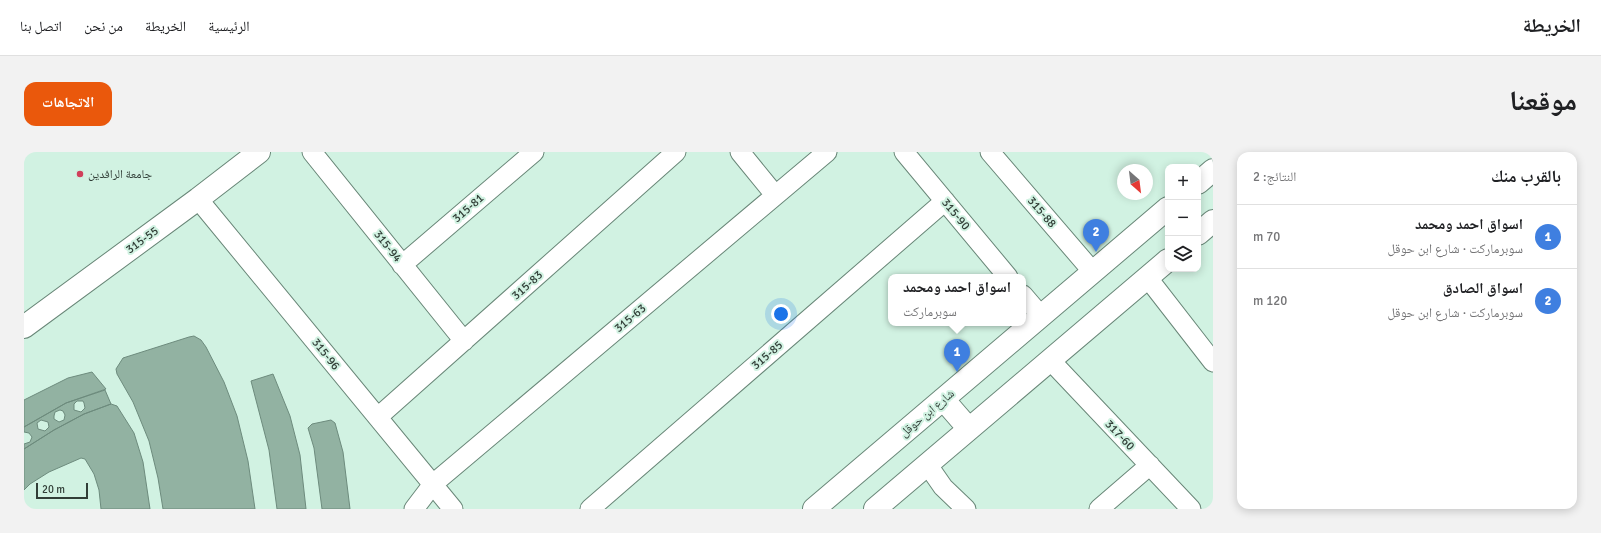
<!DOCTYPE html>
<html lang="ar">
<head>
<meta charset="utf-8">
<style>
	:root { --surface:#fff; --page:#f2f2f2; --text:#202124; --muted:#757577; --line:#e0e0e0; --accent:#ea580c }
	body { margin:0; font-family:Signika,"Noto Naskh Arabic",sans-serif; background:var(--page); color:var(--text); direction:rtl }
	.controls { position:absolute; right:12px; top:12px; display:grid; overflow:hidden; border-radius:8px; box-shadow:0 2px 10px #0003 }
	.controls button { width:36px; height:36px; display:grid; place-items:center; padding:0; border:0; border-bottom:1px solid var(--line); background:var(--surface); color:var(--text); font:20px sans-serif }
	.compass { position:absolute; left:1093px; top:12px; width:36px; height:36px; border-radius:50%; background:var(--surface); box-shadow:0 2px 10px #0003; rotate:152deg }
	.scale { position:absolute; left:12px; bottom:10px; width:52px; box-sizing:border-box; padding-left:4px; border:2px solid #313e37; border-top:0; font-size:11px; line-height:14px; white-space:nowrap; color:#313e37; -webkit-text-stroke:3px #d1f2e2; paint-order:stroke }
	.you { position:absolute; left:757px; top:162px; width:14px; height:14px; margin:-10px; border:3px solid #fff; border-radius:50%; background:#1a73e8; box-shadow:0 0 0 6px #1a73e833 }
	.badge { display:grid; place-items:center; width:26px; height:26px; border-radius:50%; background:var(--accent); color:#fff; font-size:13px; font-weight:700 }
	.pin { position:absolute; translate:-50% -33px; filter:drop-shadow(0 1px 2px #0008) }
	.pin::after { content:''; position:absolute; top:21px; width:14px; height:12px; background:inherit; clip-path:polygon(0 0,100% 0,50% 100%) }
	.popup { position:absolute; left:864px; top:122px; width:138px; height:52px; box-sizing:border-box; display:grid; place-content:center; border-radius:8px; background:var(--surface); filter:drop-shadow(0 1px 3px #0005); font-size:13px; white-space:nowrap; color:var(--muted) }
	.popup b { font-size:15px; color:var(--text) }
	.popup::after { content:''; position:absolute; left:50%; top:100%; margin-left:-8px; border:8px solid transparent; border-top-color:var(--surface) }
	.list { margin:0; padding:0; list-style:none }
	h2 { display:flex; justify-content:space-between; align-items:center; height:52px; margin:0; padding:0 16px; font-size:17px }
	h2 small { font-size:13px; font-weight:400; color:var(--muted) }
	.list li { display:grid; grid-template-columns:26px 1fr auto; gap:12px; align-items:center; box-sizing:border-box; height:64px; padding:0 16px; border-top:1px solid var(--line) }
	.list b { display:block; font-size:15px; white-space:nowrap }
	.list p { margin:0; font-size:13px; white-space:nowrap; color:var(--muted) }
	.list em { font-size:13px; font-style:normal; color:var(--muted) }
	.icon { flex:none; width:22px; height:22px; fill:none; stroke:currentColor; stroke-width:2; stroke-linecap:round; stroke-linejoin:round }
	.map { position:relative; flex:none; width:1189px; height:357px; overflow:hidden; direction:ltr; border-radius:12px }
	header { display:flex; align-items:center; gap:24px; box-sizing:border-box; height:56px; padding:0 20px; background:var(--surface); border-bottom:1px solid var(--line) }
	header strong { font-size:19px }
	nav { display:flex; gap:22px; margin-inline-start:auto; font-size:14px }
	.intro { display:flex; align-items:center; justify-content:space-between; box-sizing:border-box; height:96px; padding:0 24px }
	h1 { margin:0; font-size:28px }
	.button { padding:10px 18px; border-radius:12px; background:var(--accent); color:#fff; font-size:14px; font-weight:700 }
	main { display:flex; gap:24px; padding:0 24px }
	aside { flex:1; background:var(--surface); border-radius:12px; box-shadow:0 2px 10px #0003 }
	.map>svg:first-child { display:block }
	.building { fill:#92b2a2; stroke:#6d8b7d; fill-rule:evenodd }
	.lines { fill:none; stroke-linecap:round; stroke-linejoin:round }
	.minor-casing { stroke:#698778; stroke-width:21 }
	.tertiary-casing { stroke:#698778; stroke-width:24 }
	.minor { stroke:#fff; stroke-width:19 }
	.tertiary { stroke:#fff; stroke-width:22 }
	.poi-dot { fill:#d0405b; stroke:#d1f2e2; stroke-width:1.5 }
	.labels { text-anchor:middle; stroke-width:4; stroke-linejoin:round; paint-order:stroke }
	.poi-label { font-size:12px; fill:#313e37; stroke:#d1f2e2; text-anchor:start }
	.street-label { font-size:12px; fill:#313e37; stroke:#d1f2e2 }
</style>
</head>
<body>
<header>
<strong>الخريطة</strong>
<nav><a>الرئيسية</a><a>الخريطة</a><a>من نحن</a><a>اتصل بنا</a></nav>
</header>
<div class="intro"><h1>موقعنا</h1><a class="button">الاتجاهات</a></div>
<main>
<aside>
<h2>بالقرب منك<small>النتائج: 2</small></h2>
<ul class="list">
<li><span class="badge" style="background:#3f7fe0">1</span><div><b>اسواق احمد ومحمد</b><p>سوبرماركت · شارع ابن حوقل</p></div><em>70 m</em></li>
<li><span class="badge" style="background:#3f7fe0">2</span><div><b>اسواق الصادق</b><p>سوبرماركت · شارع ابن حوقل</p></div><em>120 m</em></li>
</ul>
</aside>
<div class="map">
<svg width="1189" height="357" viewBox="0 0 1189 357">
	<rect width="100%" height="100%" fill="#d1f2e2"/>
	<path class="building" d="M170,184L177,188L182,195L200,230L213,264L224,309L231,357H139L134,326L125,289L109,250L93,222L92,217L99,206L165,185Z
		M68,220L82,237L42,251L0,275V248L44,226Z
		M249,222L266,264L276,303L282,357H253L245,298L227,229Z
		M81,238L87,252L60,262L30,278L0,297V292L6,290L8,285L5,281L0,280V275L42,251ZM53,249H59L60,251L61,256L57,260L50,258V252ZM36,258L39,259L41,263L40,268L35,270L30,267V264L31,260ZM17,268L24,270L25,275L21,279L14,277L13,271Z
		M87,252L93,254L110,281L119,310L126,357H77L75,338L70,322L61,307L57,306L25,320L6,332L0,338V297L30,278L60,262Z
		M307,268L311,271L319,300L326,357H298L290,296L284,276L288,272Z"/>
	<g class="lines">
		<defs>
			<path id="minor" d="M288,0L440,189
				M716,0L751,43
				M880,0L984,125
				M966,0L1069,120
				M174,47L429,357
				M378,113L510,0
				M1123,125L1189,210
				M999,143L1017,164
				M1026,208L1167,357
				M354,265L652,0
				M903,312L919,335L942,357
				M390,357L409,332L803,0
				M566,357L921,49
				M1075,357L1126,313"/>
			<path id="tertiary" d="M1174,31L1189,18
				M1174,82L1189,69
				M0,175L174,47L235,0
				M919,247L945,277
				M790,357L1144,56
				M851,357L1144,108"/>
		</defs>
		<use href="#minor" class="minor-casing"/>
		<use href="#tertiary" class="tertiary-casing"/>
		<use href="#minor" class="minor"/>
		<use href="#tertiary" class="tertiary"/>
	</g>
	<circle class="poi-dot" cx="56" cy="22" r="4"/>
	<g class="labels">
		<g class="poi-label">
			<text x="64" y="26">جامعة الرافدين</text>
		</g>
		<g class="street-label">
			<text transform="translate(444 56) rotate(-41)" y="4">315-81</text>
			<text transform="translate(1018 60) rotate(49)" y="4">315-88</text>
			<text transform="translate(932 62) rotate(50)" y="4">315-90</text>
			<text transform="translate(118 88) rotate(-36)" y="4">315-55</text>
			<text transform="translate(364 94) rotate(51)" y="4">315-94</text>
			<text transform="translate(503 133) rotate(-42)" y="4">315-83</text>
			<text transform="translate(606 166) rotate(-40)" y="4">315-63</text>
			<text transform="translate(302 202) rotate(51)" y="4">315-96</text>
			<text transform="translate(743 203) rotate(-41)" y="4">315-85</text>
			<text transform="translate(903 261) rotate(-40)" y="4">شارع ابن حوقل</text>
			<text transform="translate(1096 283) rotate(46)" y="4">317-60</text>
		</g>
	</g>
</svg>
<div class="controls">
<button>+</button>
<button>−</button>
<button><svg class="icon" aria-label="layers" viewBox="0 0 24 24"><path d="M12 4l9 5-9 5-9-5zM3 14l9 5 9-5"/></svg></button>
</div>
<svg class="compass" viewBox="-18 -18 36 36"><path d="M0-13l5 13h-10z" fill="#e53935"/><path d="M0 13l5-13h-10z" fill="#757577"/></svg>
<div class="scale">20 m</div>
<div class="you"></div>
<div class="pin badge" style="left:933px;top:220px;background:#3f7fe0">1</div>
<div class="popup"><b>اسواق احمد ومحمد</b>سوبرماركت</div>
<div class="pin badge" style="left:1072px;top:100px;background:#3f7fe0">2</div>
</div>
</main>
</body>
</html>
